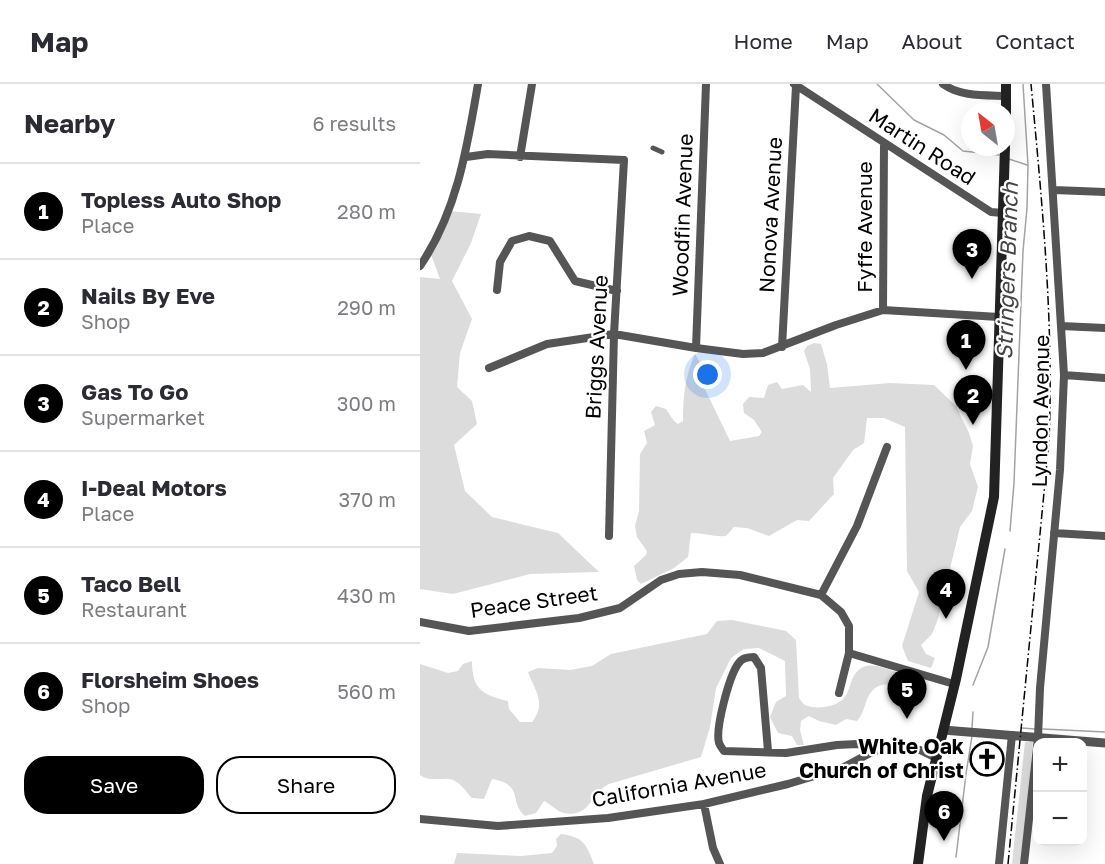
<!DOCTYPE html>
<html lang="en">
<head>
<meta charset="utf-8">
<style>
	:root { --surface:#fff; --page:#f2f2f3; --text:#2b2b33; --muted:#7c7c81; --line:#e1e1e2; --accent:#000 }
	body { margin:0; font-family:"Golos Text",sans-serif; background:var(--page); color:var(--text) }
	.controls { position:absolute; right:18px; bottom:18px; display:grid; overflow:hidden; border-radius:12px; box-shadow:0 6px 24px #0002 }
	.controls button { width:54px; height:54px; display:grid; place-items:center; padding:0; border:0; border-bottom:2px solid var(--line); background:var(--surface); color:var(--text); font:30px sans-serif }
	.compass { position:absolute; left:541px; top:18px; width:54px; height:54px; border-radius:50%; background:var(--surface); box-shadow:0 6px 24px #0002; rotate:329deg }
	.you { position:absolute; left:288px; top:291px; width:21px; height:21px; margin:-15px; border:4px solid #fff; border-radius:50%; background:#1a73e8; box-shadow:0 0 0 9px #1a73e833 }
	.badge { display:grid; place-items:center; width:39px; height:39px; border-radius:50%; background:var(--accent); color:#fff; font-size:20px; font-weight:700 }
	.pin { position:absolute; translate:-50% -50px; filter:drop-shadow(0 2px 3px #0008) }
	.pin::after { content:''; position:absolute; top:32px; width:21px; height:18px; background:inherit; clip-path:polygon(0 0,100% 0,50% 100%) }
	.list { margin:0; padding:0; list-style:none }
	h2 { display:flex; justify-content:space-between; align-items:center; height:78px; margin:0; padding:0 24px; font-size:26px }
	h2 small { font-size:20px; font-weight:400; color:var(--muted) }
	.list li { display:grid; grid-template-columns:39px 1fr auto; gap:18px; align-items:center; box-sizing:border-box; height:96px; padding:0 24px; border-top:2px solid var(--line) }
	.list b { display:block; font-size:22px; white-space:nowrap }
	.list p { margin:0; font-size:20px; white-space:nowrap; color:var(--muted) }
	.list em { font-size:20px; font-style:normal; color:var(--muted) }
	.actions { display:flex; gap:12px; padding:18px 24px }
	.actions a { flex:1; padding:14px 0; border:2px solid var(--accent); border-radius:24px; text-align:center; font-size:21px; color:var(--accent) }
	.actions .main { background:var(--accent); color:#fff }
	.map { position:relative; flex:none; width:685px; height:780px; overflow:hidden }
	header { display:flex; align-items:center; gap:36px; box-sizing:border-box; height:84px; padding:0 30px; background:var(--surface); border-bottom:2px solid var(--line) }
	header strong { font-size:28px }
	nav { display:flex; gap:33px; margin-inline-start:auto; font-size:21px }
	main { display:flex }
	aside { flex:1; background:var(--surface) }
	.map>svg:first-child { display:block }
	.green { fill:#dcdcdc }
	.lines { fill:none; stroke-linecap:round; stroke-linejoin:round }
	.stream { stroke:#a3a3a3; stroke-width:1.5 }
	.pedestrian { stroke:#555; stroke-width:5 }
	.minor { stroke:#555; stroke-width:8 }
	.tertiary { stroke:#555; stroke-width:9 }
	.secondary { stroke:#222; stroke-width:10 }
	.rail { stroke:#000; stroke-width:1.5; stroke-dasharray:9 3 1.5 3; stroke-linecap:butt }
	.labels { text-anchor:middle; stroke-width:4.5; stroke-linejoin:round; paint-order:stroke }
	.street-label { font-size:21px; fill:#000; stroke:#fff }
	.poi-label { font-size:21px; font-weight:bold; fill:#000; stroke:#fff; text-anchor:end }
	.water-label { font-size:22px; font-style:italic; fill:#444; stroke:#fff }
</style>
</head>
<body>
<header>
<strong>Map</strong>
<nav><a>Home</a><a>Map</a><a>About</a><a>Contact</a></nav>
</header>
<main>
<aside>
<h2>Nearby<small>6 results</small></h2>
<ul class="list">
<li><span class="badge">1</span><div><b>Topless Auto Shop</b><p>Place</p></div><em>280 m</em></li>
<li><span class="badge">2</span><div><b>Nails By Eve</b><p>Shop</p></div><em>290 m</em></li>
<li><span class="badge">3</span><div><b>Gas To Go</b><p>Supermarket</p></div><em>300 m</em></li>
<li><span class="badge">4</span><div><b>I-Deal Motors</b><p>Place</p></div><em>370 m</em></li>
<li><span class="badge">5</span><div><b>Taco Bell</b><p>Restaurant</p></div><em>430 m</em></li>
<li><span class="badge">6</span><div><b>Florsheim Shoes</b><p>Shop</p></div><em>560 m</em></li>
</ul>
<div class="actions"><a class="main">Save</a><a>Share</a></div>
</aside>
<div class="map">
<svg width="685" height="780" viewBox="0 0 685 780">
	<rect width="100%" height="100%" fill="#fff"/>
	<path class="green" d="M29,127L61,130L51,159L32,197L52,235L40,269L37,303L52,317L57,340L34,361L45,407L72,433L138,449L179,488L110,490L33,510L0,505V193L20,195L10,168Z
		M394,259L401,260L407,280L410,304L470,299L514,301L536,322L549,349L553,362L550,380L558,403L552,427L540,443L518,535L512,550L501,561L506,570L515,574L511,584L488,577L482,562L499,508L487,487L485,343L464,334H447L444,359L433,366L413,394L414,410L389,437L377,436L349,452L327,444L314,443L306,452C294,453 284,449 271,449L268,473L254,484L221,500L217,496L214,482L226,471L227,467L217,453L215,442L219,427L220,370L227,359L224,347L235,341L231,328L236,322L246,325L254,337L258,340L263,337C263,313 265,293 275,270L282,282L275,290L276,294L283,301L310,357L339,352L342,348L334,336L324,329L323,320L329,313L344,314L348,301L357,298L362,305L383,301L391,308L390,285L384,267L387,262Z
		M312,536L366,547L376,556L379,614C380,615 383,620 385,621C395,626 417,623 424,614C432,604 429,591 443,583C453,578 468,586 478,588C488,591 498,591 502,600C484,611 467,591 452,607C444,616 446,627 437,637L426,635L416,641L399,637L389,632L381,637L380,646L384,661H377L372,652L358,649L350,633L356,618L366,612L365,577L339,564L324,565L311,574L296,604L290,643L281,673L189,700C170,709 171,734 144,729C138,728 130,720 124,717L116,729L105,732C88,717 105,701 72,695L64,715L52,714C46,708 39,696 29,695C19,694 10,698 0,691V580L28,589L38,587L43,580L52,577C52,606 63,611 88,617L89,625L100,638H112C127,619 115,607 108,588L118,584L150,586L172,582L191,570L287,550L297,537Z
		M605,658H613L601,780H592Z
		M141,750C164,753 166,760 174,780H34L37,769L101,772L132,769L137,762L136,755Z"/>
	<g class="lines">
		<path class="stream" d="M457,0L494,36L524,51L543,67L579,71
			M589,75L607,81
			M590,447L594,399L603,167L607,124L608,81L603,0
			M553,601L568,563L585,465
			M552,644L553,628
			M602,644L615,645
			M623,645L685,648
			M536,773L546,690L552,652"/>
		<path class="pedestrian" d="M233,64L242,68"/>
		<path class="minor" d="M374,0L571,128L583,129
			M523,0C541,13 565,11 587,12
			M46,73L68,70L204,76L194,250L189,452
			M100,73L112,0
			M634,106L685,108
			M0,182C37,128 47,64 58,0
			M77,206L80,178L92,157L109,152L130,157L155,197L197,207
			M463,226L464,60
			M641,242L685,244
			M362,263L376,2
			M276,264L286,0
			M69,284L127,260L194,250L276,264L323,270L343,269L416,241L463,226L579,233
			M644,291L685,294
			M634,449L685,452
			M401,511L437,442L467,363
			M0,538L49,547L159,534L200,524L241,496L259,490L282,488L320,491L401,511L421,528L429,542V569L534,600
			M419,609L429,569
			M348,667L341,584L334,573C327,573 322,574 318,580C309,593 295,645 299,659C300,662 302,664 304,667L366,669L417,661L437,660L460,665
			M284,720L293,764L300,780
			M0,735L78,742L188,734L284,720L368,700L424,683L452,668L473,662L500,666L516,674
			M579,780L592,651
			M604,780L618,654L620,604L640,386L644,291L626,0"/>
		<path class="tertiary" d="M523,646L685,659"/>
		<path class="secondary" d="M586,39V0
			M498,780L507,712L536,595L574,413L585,63"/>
		<path class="rail" d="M588,780L629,357C634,238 622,118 611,0"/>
	</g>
	<defs>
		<symbol id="church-ring" viewBox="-11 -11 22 22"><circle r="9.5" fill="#fff" stroke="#000" stroke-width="1.5"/><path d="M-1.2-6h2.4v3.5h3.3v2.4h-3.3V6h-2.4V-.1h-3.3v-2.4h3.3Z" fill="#000"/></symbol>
	</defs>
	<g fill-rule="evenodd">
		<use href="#church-ring" x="548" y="656" width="38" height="38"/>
	</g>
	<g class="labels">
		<g class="street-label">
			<text transform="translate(502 63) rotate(33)" y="7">Martin Road</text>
			<text transform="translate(263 131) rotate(-88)" y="7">Woodfin Avenue</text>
			<text transform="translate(351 131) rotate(-87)" y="7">Nonova Avenue</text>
			<text transform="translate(445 143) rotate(-90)" y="7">Fyffe Avenue</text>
			<text transform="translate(177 263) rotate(-87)" y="7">Briggs Avenue</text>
			<text transform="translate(621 327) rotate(-89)" y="7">Lyndon Avenue</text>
			<text transform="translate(114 518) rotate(-8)" y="7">Peace Street</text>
			<text transform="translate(259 701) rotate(-10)" y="7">California Avenue</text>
		</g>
		<g class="poi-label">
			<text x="544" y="670">White Oak<tspan x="544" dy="24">Church of Christ</tspan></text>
		</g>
		<g class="water-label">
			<text transform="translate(587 187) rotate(-88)" y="8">Stringers Branch</text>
		</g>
	</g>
</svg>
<div class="controls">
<button>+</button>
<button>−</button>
</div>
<svg class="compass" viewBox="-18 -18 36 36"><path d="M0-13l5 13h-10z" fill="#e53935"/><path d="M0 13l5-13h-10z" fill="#7c7c81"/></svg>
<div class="you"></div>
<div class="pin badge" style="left:546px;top:286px">1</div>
<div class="pin badge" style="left:553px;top:341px">2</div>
<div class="pin badge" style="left:552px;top:195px">3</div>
<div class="pin badge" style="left:526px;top:535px">4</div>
<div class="pin badge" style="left:487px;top:635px">5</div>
<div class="pin badge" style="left:524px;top:757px">6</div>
</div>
</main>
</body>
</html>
